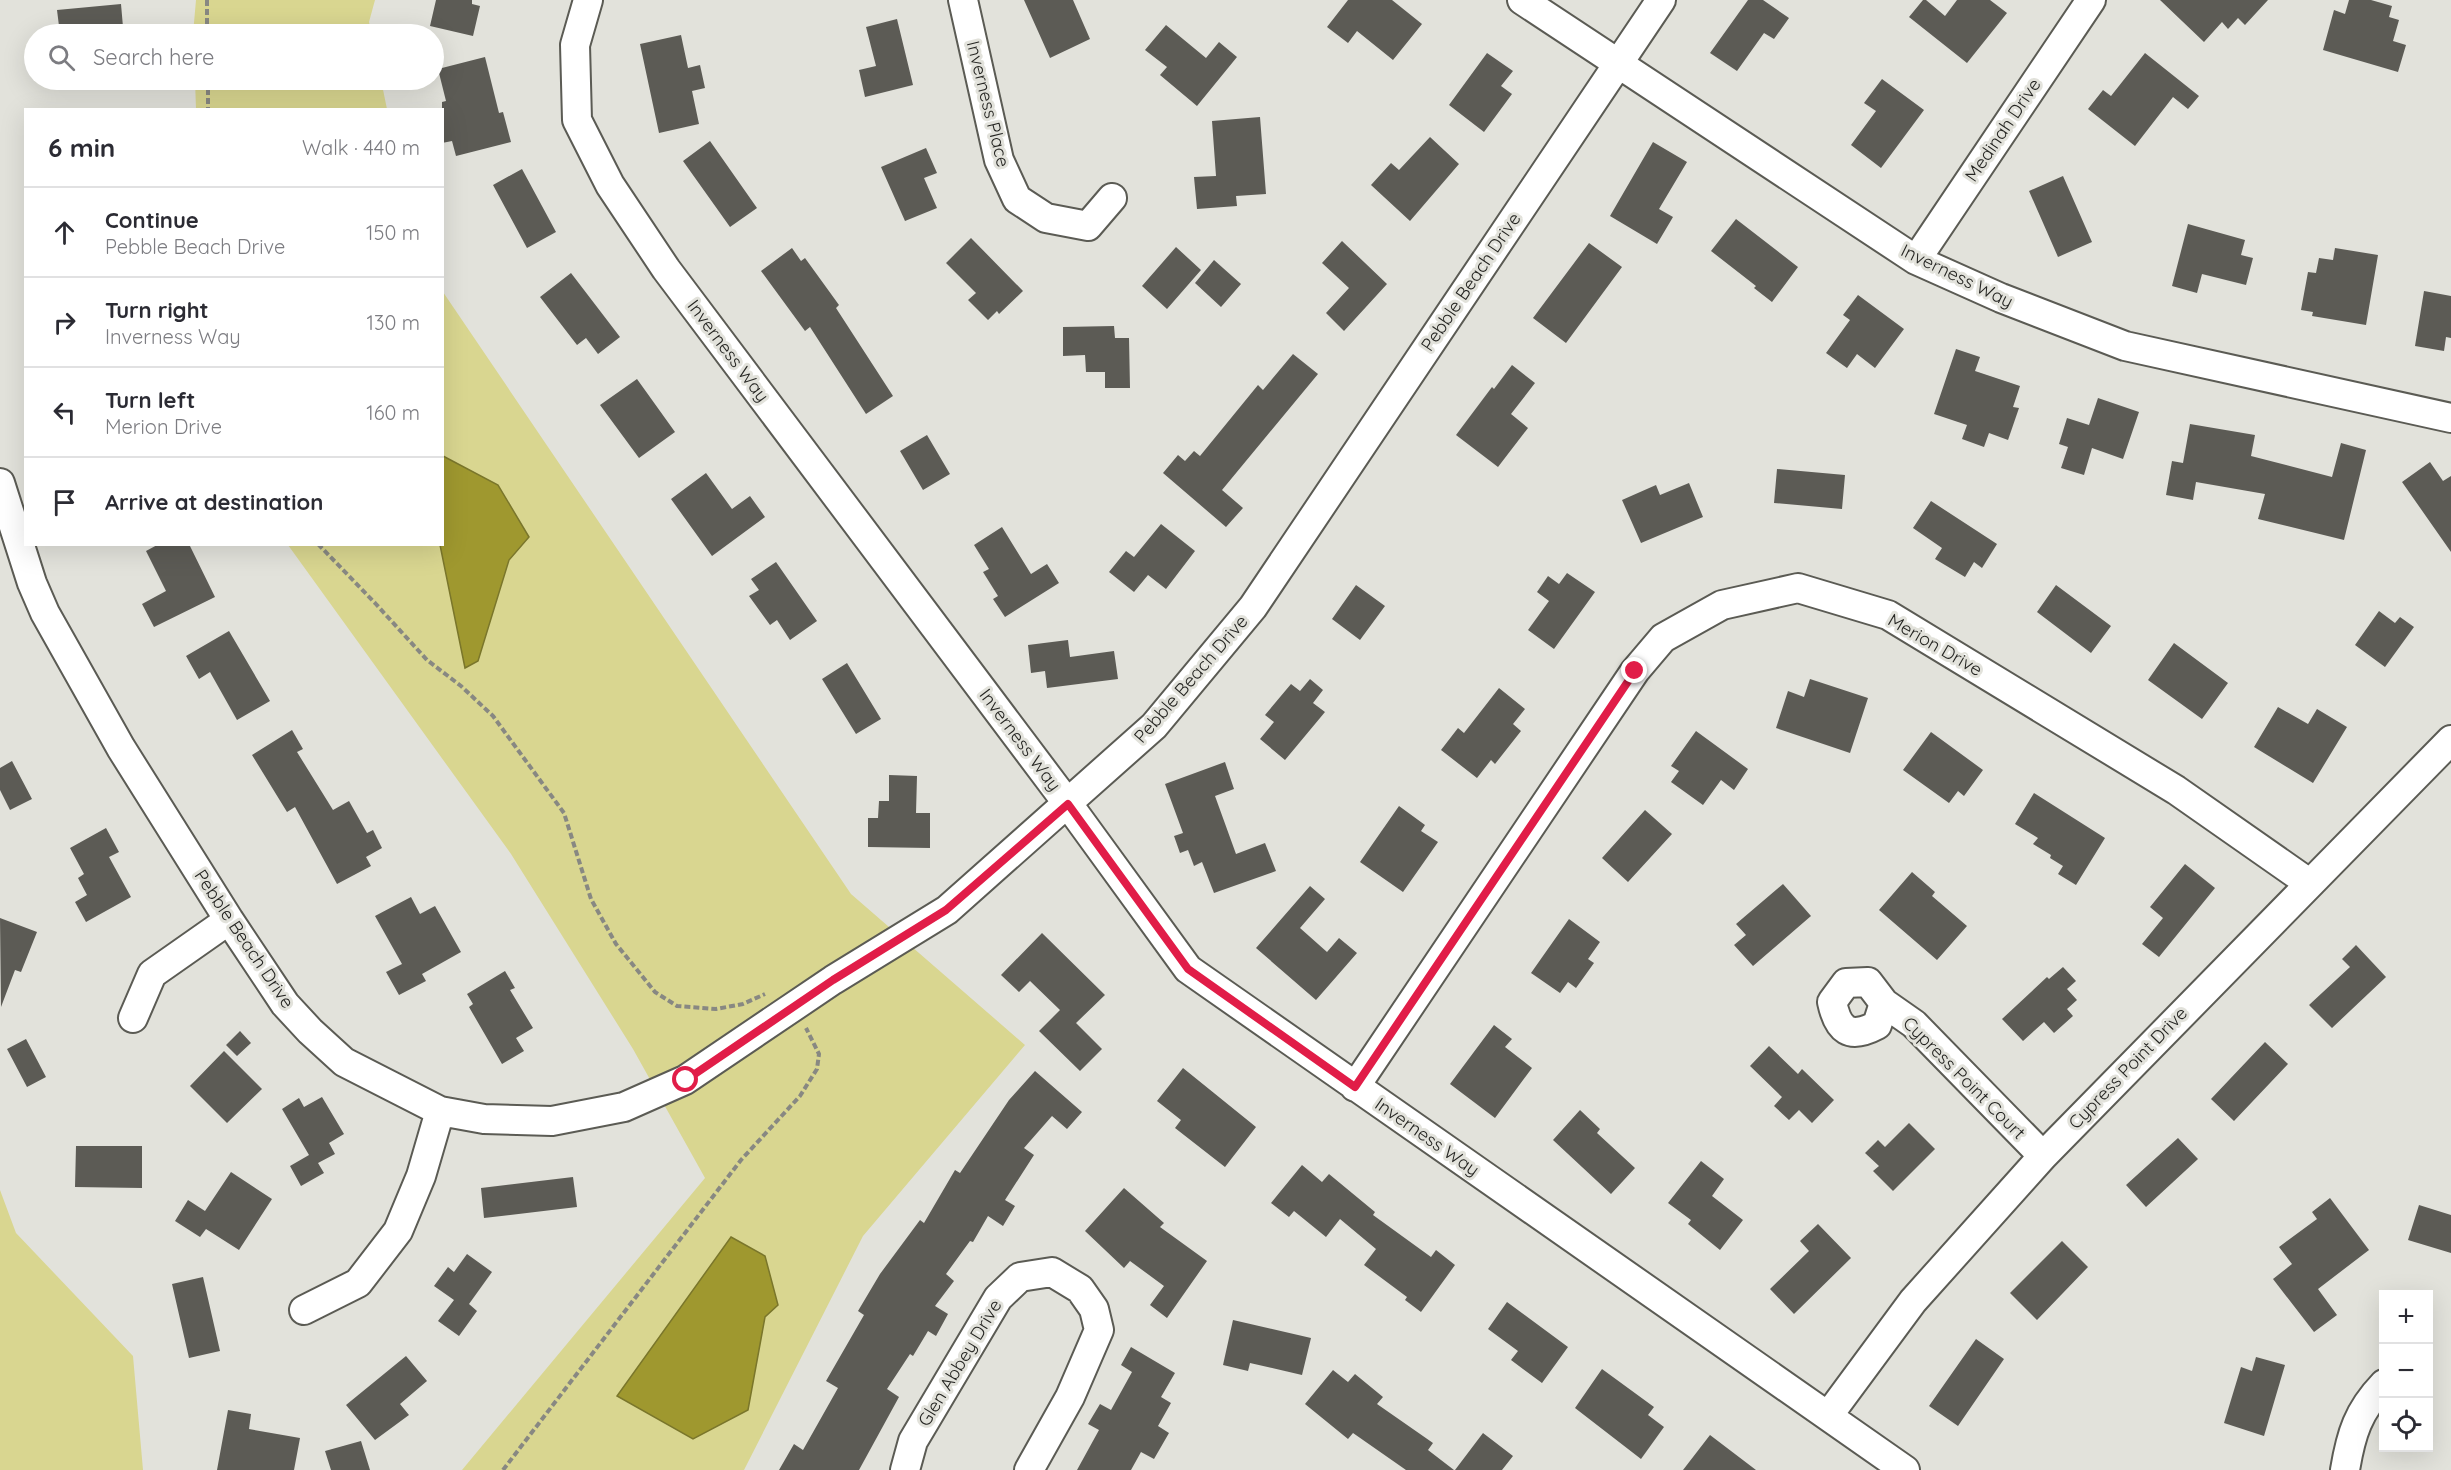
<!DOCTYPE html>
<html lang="en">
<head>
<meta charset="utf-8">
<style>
	:root { --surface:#fff; --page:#f7f7f7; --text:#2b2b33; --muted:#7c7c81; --line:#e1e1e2 }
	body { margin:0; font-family:Quicksand,sans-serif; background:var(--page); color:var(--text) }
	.controls { position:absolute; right:18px; bottom:18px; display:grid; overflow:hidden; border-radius:0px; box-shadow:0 6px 24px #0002 }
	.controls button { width:54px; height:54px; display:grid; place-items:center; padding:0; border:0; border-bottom:2px solid var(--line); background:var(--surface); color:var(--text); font:30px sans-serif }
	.stop { position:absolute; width:18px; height:18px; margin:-14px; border:4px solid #e11d48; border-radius:50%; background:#fff }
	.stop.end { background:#e11d48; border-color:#fff; box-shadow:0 2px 6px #0008 }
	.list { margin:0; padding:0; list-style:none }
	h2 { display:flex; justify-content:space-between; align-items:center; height:78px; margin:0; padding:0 24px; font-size:26px }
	h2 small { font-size:20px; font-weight:400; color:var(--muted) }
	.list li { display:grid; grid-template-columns:39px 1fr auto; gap:18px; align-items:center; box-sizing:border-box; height:90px; padding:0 24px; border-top:2px solid var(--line) }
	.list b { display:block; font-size:22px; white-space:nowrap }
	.list p { margin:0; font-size:20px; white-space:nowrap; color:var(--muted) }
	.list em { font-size:20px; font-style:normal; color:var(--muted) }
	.icon { flex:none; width:33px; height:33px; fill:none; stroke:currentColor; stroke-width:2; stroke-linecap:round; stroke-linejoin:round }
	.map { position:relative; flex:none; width:2451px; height:1470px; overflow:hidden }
	.search { position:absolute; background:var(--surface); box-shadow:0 6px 24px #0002; left:24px; top:24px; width:420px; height:66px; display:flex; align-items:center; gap:15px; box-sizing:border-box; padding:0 21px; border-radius:33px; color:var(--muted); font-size:22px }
	.panel { position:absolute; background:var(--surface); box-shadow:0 6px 24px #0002; left:24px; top:108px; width:420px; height:438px; border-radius:0px }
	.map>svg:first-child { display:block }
	.green { fill:#d9d690 }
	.water { fill:#9f982f; stroke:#7a762b; stroke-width:1.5 }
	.building { fill:#5c5b55 }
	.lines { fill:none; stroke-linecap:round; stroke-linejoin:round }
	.minor-casing { stroke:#5b5b54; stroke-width:32 }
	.path { stroke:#888882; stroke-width:4; stroke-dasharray:6 3; stroke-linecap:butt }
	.minor { stroke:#fff; stroke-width:28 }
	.route { stroke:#e11d48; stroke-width:8 }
	.labels { text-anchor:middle; stroke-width:6; stroke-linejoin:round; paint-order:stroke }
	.street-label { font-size:18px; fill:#252522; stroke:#e2e2db }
</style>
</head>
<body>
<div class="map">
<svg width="2451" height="1470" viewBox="0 0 2451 1470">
	<rect width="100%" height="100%" fill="#e2e2db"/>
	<path class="green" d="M196,0H375L369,22L372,34H193Z
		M195,80H381L387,109H196Z
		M443,292L851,894L1025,1045L863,1236L744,1470H462L705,1178L633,1049L511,854L288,545L442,544Z
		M0,1190L16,1233L133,1356L143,1470H0Z"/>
	<path class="water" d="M443,456L498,485L529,537L509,560L478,661L465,668L440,545L442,544Z
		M731,1237L765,1256L778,1305L765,1317L748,1410L693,1439L617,1396Z"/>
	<path class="building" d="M436,0H472V4L480,6L473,36L430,26Z
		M1024,0H1073L1090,39L1050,58Z
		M1348,0H1392L1422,24L1393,60L1357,31L1348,43L1327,27Z
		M1748,0H1763L1789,18L1774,39L1764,33L1737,71L1710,53Z
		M1923,0H1926L1945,16L1957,0H1990L2007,13L1967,63L1909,17Z
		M2160,0H2268L2245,25L2238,18L2228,29L2222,22L2204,42Z
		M2349,0H2371L2392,6L2389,17L2399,20L2393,41L2406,45L2398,72L2323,50L2334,10L2345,14Z
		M121,4L123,27L93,29V34H60L57,10Z
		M897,19L913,85L865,97L859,70L876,66L866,27Z
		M1166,25L1206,58L1219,42L1237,57L1197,106L1160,75L1167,67L1145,50Z
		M681,35L688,68L700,65L705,88L692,91L699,124L659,133L640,44Z
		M1487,53L1513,71L1501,86L1512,94L1484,132L1449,105Z
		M2145,53L2199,96L2188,109L2173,97L2135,146L2088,109L2103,90L2111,96Z
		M485,57L499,113L503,112L511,142L456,156L452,141L442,143V102L446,101L438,69Z
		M1882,79L1924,110L1881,168L1851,145L1876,111L1864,103Z
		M1260,117L1266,194L1236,196L1237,206L1197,209L1194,177L1216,176L1212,121Z
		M1430,137L1459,164L1410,221L1371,185L1391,163L1399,170Z
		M710,141L757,208L730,227L683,161Z
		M1653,142L1687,162L1659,209L1673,217L1657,244L1610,216Z
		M926,148L937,173L924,178L937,208L905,221L881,167Z
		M522,169L556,232L527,248L493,185Z
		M2063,176L2092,242L2058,257L2029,191Z
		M1736,219L1798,267L1772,302L1754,288L1756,286L1711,251Z
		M2188,224L2245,240L2241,255L2253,258L2246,285L2202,274L2197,293L2172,286Z
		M971,238L1023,291L999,314L997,311L988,320L968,300L976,293L946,263Z
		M1342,241L1387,284L1344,331L1326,313L1349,288L1322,263Z
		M1589,243L1622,267L1566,343L1533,318Z
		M1176,247L1201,270L1167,309L1142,286Z
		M792,248L801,261L805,258L839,305L836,308L893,396L866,414L810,327L805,331L761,271Z
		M2335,248L2378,255L2366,325L2312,316L2313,312L2301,310L2308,272L2316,273L2319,258L2333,260Z
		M1214,260L1241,284L1221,307L1195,283Z
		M571,273L620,337L598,354L586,338L577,345L540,297Z
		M2424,291L2451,296V338L2446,337L2444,351L2415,346Z
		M1858,295L1904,329L1875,368L1857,354L1847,368L1826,353L1850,320L1843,315Z
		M1114,326L1115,338H1129L1130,388H1105V372H1086L1085,355L1063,356V327Z
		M1956,349L1980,357L1975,371L2020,386L2013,407L2019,408L2008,440L1989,433L1984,447L1962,439L1967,425L1934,414Z
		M1293,354L1318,374L1222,490L1243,508L1226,527L1163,473L1178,455L1185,461L1194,451L1200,456L1258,385L1263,390Z
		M1512,365L1535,383L1511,414L1528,428L1498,467L1456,435L1492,387L1494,389Z
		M637,379L675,432L639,458L600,405Z
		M2098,398L2139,412L2123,459L2092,448L2084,475L2061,468L2068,447L2059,444L2067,418L2089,425Z
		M2190,424L2255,435L2251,456L2332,477L2341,443L2366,450L2344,540L2258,519L2265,494L2196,482L2193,500L2166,495L2172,461L2183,463Z
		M927,435L950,474L923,490L900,451Z
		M2430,462L2443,481L2451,476V552L2402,482Z
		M1777,469L1845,475L1842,509L1774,503Z
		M706,473L732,509L750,496L765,517L712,556L671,499Z
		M1689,483L1703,517L1641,543L1622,500L1656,485L1660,495Z
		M1931,501L1997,544L1982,568L1974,562L1965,577L1935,559L1942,548L1913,528Z
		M1161,524L1195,551L1166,589L1148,575L1134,592L1109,572L1126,551L1134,557Z
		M1002,527L1031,574L1047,564L1059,583L1005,617L993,599L998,596L983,572L989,569L974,545Z
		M159,544H189L215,597L154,627L142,604L166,591L146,551Z
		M776,562L817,621L790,640L777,620L770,625L749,596L759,590L751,579Z
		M1567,573L1595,592L1554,649L1528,630L1549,601L1537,592L1548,576L1559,584Z
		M1356,585L1385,606L1360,640L1332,619Z
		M2056,585L2111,626L2091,653L2037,612Z
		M2379,611L2395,623L2400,617L2414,627L2385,667L2355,645Z
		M229,631L270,701L237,720L210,672L199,679L186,656Z
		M1068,640L1070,657L1114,651L1118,679L1047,688L1045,671L1031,673L1028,645Z
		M2174,643L2228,683L2202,719L2148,680Z
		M847,663L881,719L856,734L822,679Z
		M1310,679L1323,690L1313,703L1325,712L1285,760L1260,739L1274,722L1265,715L1291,684L1300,691Z
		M1810,679L1868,698L1850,753L1776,728L1788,691L1804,697Z
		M1499,688L1525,709L1513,724L1521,731L1495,764L1491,760L1477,778L1441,750L1458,728L1464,733Z
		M2278,707L2308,724L2317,709L2347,727L2313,783L2254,747Z
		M292,730L303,749L297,752L333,810L349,801L367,833L373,830L382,848L366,857L371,866L337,884L295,807L287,812L252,755Z
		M1696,731L1748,769L1734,790L1721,780L1703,805L1671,782L1679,771L1671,766Z
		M1931,732L1983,770L1964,796L1958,791L1949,803L1903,770Z
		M12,761L32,799L10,810L0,790V768Z
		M1225,762L1234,789L1215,796L1236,854L1265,843L1276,871L1214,893L1202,862L1194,866L1188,850L1180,853L1174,836L1183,833L1165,784Z
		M889,775L917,776L916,813H930V848L868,847V818H878L879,801H889Z
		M2034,793L2105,838L2076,885L2058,874L2063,866L2050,858L2051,855L2033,844L2038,838L2015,824Z
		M1399,806L1425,825L1421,831L1438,842L1403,892L1360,862Z
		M1645,810L1672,834L1628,882L1602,858Z
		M106,828L119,852L109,857L131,897L86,922L75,902L87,895L78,878L84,874L70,848Z
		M2185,864L2215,888L2159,957L2142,944L2163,918L2150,907Z
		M1912,872L1935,892L1932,896L1967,926L1937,960L1879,910Z
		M1783,884L1811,916L1753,966L1734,945L1746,935L1736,924Z
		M1310,886L1325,899L1300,928L1327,952L1339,938L1357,953L1316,1000L1256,948Z
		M411,897L420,914L435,906L461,952L422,974L426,981L399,995L386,972L402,964L375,916Z
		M0,918L37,932L21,972L15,970L1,1007Z
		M1569,919L1600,942L1588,959L1594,963L1576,988L1568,982L1560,993L1531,973Z
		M1042,933L1105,995L1076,1023L1102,1049L1080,1071L1039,1031L1060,1010L1030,981L1019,992L1001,975Z
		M2356,945L2386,977L2332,1028L2309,1005L2350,967L2342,959Z
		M2063,967L2076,981L2067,989L2077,1000L2067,1009L2073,1016L2054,1033L2044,1022L2023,1041L2002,1019L2047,977L2049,979Z
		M505,971L515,988L510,990L533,1028L516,1038L524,1051L502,1064L469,1007L473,1004L467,994Z
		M1494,1025L1512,1039L1505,1047L1532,1068L1495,1118L1450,1084Z
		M240,1031L251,1043L237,1056L226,1045Z
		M26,1039L46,1077L27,1087L7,1049Z
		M2265,1042L2288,1064L2234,1121L2211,1099Z
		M1769,1046L1798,1074L1802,1069L1834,1100L1812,1123L1799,1110L1789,1120L1774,1106L1782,1097L1750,1066Z
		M224,1051L262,1089L227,1123L190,1086Z
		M1183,1068L1256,1127L1225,1167L1175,1128L1181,1120L1157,1101Z
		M1035,1071L1082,1112L1067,1129L1052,1116L1024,1148L1034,1155L1005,1200L1015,1206L1003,1226L988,1216L973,1242L970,1241L946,1274L954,1281L935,1306L948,1314L936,1336L928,1331L913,1356L910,1354L887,1389L899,1397L859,1470H779L794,1444L803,1450L838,1388L826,1381L864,1315L858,1311L880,1274L920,1220L924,1223L955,1170L960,1173L1009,1100Z
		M322,1097L344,1134L329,1143L335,1154L318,1163L324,1173L301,1186L290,1166L309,1155L282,1109L299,1098L304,1107Z
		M1580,1110L1600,1129L1597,1133L1635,1168L1611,1194L1553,1140Z
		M1909,1123L1935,1149L1893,1191L1873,1171L1879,1166L1865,1153L1878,1140L1885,1147Z
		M2178,1138L2198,1159L2146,1207L2126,1185Z
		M76,1146H142V1188L75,1187Z
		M1701,1161L1724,1179L1712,1196L1743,1220L1720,1250L1688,1224L1691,1220L1668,1203Z
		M1302,1165L1322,1182L1329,1174L1375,1212L1373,1215L1431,1257L1436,1250L1455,1265L1421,1312L1405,1300L1407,1297L1364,1265L1376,1249L1340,1219L1326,1237L1294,1211L1289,1217L1271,1203Z
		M231,1172L272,1199L239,1250L206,1229L200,1237L175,1221L188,1200L205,1211Z
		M573,1177L577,1207L484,1218L481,1188Z
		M1124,1188L1164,1223L1160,1227L1207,1261L1167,1318L1150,1305L1164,1286L1130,1261L1124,1268L1085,1231Z
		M2330,1198L2369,1250L2318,1289L2337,1315L2314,1332L2273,1279L2292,1264L2279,1247L2317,1219L2312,1212Z
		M2419,1205L2451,1215V1253L2408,1240Z
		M1818,1224L1851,1258L1794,1314L1770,1289L1809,1251L1800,1241Z
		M2062,1241L2088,1267L2037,1320L2010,1293Z
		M467,1254L492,1272L469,1304L477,1311L459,1336L438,1321L454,1300L434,1286L448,1267L454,1272Z
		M203,1277L220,1351L189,1358L172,1284Z
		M1507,1302L1568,1347L1542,1383L1511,1360L1518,1351L1488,1329Z
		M1233,1320L1311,1338L1302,1375L1250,1363L1248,1371L1223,1365Z
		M1976,1339L2004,1359L1958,1426L1929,1406Z
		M1131,1347L1175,1373L1161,1397L1171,1403L1158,1426L1169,1433L1154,1459L1141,1452L1131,1470H1077L1099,1430L1088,1424L1100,1404L1111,1410L1132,1372L1121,1365Z
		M406,1356L427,1381L400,1404L409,1415L375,1440L346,1405Z
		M2256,1357L2285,1365L2264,1436L2224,1423L2241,1367L2252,1371Z
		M1602,1369L1654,1407L1648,1415L1664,1427L1641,1459L1575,1408Z
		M1333,1370L1348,1382L1355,1374L1383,1397L1377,1404L1433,1443L1428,1450L1454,1470H1406L1353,1433L1348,1439L1305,1404Z
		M228,1410L251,1414L249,1429L300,1438L294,1470H217Z
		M1483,1433L1513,1456L1502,1470H1455Z
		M1710,1435L1756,1470H1683Z
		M361,1441L370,1470H331L325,1451Z"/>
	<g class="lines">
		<defs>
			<path id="minor" d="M588,0L575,45L577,120L610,185L666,269L1068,804L1188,969L1905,1470
				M963,0L999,160L1017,199L1046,218L1088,226L1112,198
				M1522,0L1916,260L2001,298L2125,346L2451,418
				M1916,260L2091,0
				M0,483L32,583L45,613L121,748L229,920L285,1004L310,1031L344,1062L440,1111L484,1119L552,1121L624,1107L685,1080L833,980L947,910L1154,726L1253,607L1661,0
				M1884,1003L1877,1025C1849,1040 1838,1030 1832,1002L1846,983L1868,982L1884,1003L1914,1024L2043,1156
				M133,1018L152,974L229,920
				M1355,1087L1635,671L1663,638L1722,605L1798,588L1888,615L2176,790L2309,883
				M304,1310L358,1283L398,1231L421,1176L440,1111
				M1828,1416L1913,1301L2043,1156L2451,740
				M905,1470L913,1441L998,1298L1020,1277L1052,1272L1080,1289L1094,1309L1099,1330L1070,1397L1029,1470
				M2345,1470C2351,1434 2358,1411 2384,1384"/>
		</defs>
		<use href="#minor" class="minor-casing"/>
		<path class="path" d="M207,0V34
			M208,80V110
			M318,544L375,603L427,660L461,686L493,716L564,813L591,899L616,944L655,992L677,1006L716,1009L743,1004L765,994
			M503,1470L741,1160L800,1096L817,1069L819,1054L806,1028"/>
		<use href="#minor" class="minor"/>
	</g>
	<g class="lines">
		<path class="route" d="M686,1080L833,980L946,910L1068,804L1188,969L1355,1087L1635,671"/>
	</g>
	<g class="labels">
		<g class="street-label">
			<text transform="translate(988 104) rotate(76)" y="6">Inverness Place</text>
			<text transform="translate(2003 130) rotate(-56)" y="6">Medinah Drive</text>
			<text transform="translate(1957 276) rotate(26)" y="6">Inverness Way</text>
			<text transform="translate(1471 282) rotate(-56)" y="6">Pebble Beach Drive</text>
			<text transform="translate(728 351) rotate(53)" y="6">Inverness Way</text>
			<text transform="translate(1935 645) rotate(30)" y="6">Merion Drive</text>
			<text transform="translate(1191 679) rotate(-49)" y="6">Pebble Beach Drive</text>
			<text transform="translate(1020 740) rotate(53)" y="6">Inverness Way</text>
			<text transform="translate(244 939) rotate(56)" y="6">Pebble Beach Drive</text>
			<text transform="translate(2128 1068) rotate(-46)" y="6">Cypress Point Drive</text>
			<text transform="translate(1964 1078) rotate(45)" y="6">Cypress Point Court</text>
			<text transform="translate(1427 1137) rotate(35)" y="6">Inverness Way</text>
			<text transform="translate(960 1363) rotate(-59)" y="6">Glen Abbey Drive</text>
		</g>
	</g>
</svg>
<div class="controls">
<button>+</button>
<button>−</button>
<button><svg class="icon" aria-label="locate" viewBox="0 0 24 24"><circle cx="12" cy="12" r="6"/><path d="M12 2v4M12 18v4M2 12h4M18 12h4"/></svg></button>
</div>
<div class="stop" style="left:686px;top:1080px"></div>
<div class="stop end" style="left:1635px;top:671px"></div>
<div class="search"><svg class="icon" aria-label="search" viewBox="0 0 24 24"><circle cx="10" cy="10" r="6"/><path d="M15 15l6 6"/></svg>Search here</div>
<section class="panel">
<h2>6 min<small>Walk · 440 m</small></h2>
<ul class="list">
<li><svg class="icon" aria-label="ahead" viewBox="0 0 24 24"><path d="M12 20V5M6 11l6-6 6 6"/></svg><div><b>Continue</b><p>Pebble Beach Drive</p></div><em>150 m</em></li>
<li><svg class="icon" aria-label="right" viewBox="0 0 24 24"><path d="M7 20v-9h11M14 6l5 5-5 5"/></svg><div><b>Turn right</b><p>Inverness Way</p></div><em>130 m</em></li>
<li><svg class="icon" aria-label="left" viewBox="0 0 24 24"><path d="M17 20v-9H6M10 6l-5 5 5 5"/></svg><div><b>Turn left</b><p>Merion Drive</p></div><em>160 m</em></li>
<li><svg class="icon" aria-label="arrive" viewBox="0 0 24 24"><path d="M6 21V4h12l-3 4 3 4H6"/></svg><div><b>Arrive at destination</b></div></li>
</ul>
</section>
</div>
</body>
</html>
